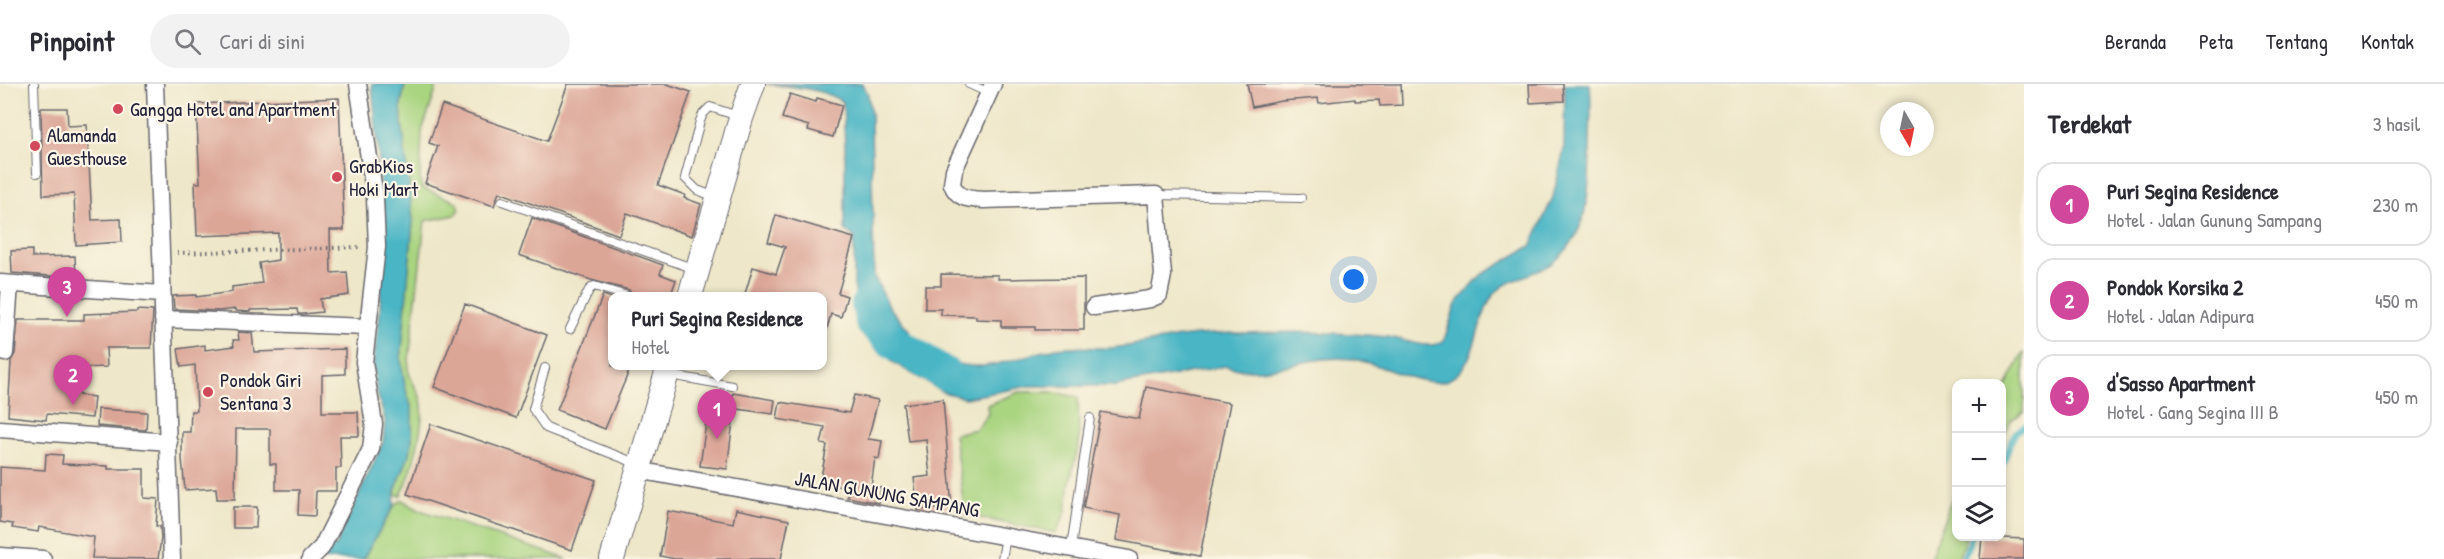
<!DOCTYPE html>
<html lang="id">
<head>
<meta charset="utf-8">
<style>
	:root { --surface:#fff; --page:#f2f2f3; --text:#2b2b33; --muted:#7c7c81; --line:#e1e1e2; --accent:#d1495b }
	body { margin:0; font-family:"Patrick Hand",sans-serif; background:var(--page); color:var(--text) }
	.controls { position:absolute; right:18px; bottom:18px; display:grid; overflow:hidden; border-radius:12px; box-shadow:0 3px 9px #0003 }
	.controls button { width:54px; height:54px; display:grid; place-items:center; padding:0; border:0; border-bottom:2px solid var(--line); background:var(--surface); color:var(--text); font:30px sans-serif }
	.compass { position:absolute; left:1880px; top:18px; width:54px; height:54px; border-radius:50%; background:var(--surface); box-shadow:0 3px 9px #0003; rotate:171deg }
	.you { position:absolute; left:1354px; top:196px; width:21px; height:21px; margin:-15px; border:4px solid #fff; border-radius:50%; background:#1a73e8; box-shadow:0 0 0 9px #1a73e833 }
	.badge { display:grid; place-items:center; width:39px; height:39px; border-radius:50%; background:var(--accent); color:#fff; font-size:20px; font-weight:700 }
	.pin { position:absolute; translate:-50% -50px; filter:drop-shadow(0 2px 3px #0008) }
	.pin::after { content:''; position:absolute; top:32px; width:21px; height:18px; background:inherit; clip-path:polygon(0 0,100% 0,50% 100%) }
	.popup { position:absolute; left:608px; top:208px; width:219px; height:78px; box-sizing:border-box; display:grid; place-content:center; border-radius:12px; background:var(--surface); filter:drop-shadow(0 2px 4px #0005); font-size:20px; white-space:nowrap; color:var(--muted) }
	.popup b { font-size:22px; color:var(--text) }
	.popup::after { content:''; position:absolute; left:50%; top:100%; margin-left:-12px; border:12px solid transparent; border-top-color:var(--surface) }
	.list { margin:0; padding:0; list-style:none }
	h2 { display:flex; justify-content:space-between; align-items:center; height:78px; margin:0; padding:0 24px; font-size:26px }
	h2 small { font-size:20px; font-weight:400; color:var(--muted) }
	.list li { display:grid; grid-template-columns:39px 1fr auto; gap:18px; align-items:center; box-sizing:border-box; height:84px; margin:0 12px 12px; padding:0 12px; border:2px solid var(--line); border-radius:18px }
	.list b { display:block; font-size:22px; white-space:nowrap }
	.list p { margin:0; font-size:20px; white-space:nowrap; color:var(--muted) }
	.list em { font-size:20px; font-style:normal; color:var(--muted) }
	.icon { flex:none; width:33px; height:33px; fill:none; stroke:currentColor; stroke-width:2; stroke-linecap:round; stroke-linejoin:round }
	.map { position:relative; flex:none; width:2024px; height:475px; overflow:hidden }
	header { display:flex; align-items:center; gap:36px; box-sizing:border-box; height:84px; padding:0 30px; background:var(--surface); border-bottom:2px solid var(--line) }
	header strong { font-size:28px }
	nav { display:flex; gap:33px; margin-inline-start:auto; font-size:21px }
	.search { width:420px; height:54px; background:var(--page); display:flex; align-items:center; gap:15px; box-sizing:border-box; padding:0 21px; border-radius:33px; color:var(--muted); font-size:22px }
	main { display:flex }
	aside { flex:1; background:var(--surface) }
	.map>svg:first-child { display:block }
	.green { fill:#a9d480; stroke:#667b5e; stroke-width:1.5 }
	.water { fill:#49b5c5; stroke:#366c80; stroke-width:1.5 }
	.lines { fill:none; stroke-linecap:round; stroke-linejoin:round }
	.stream { stroke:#49b5c5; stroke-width:6 }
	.river { stroke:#49b5c5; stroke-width:34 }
	.building { fill:#dca697 }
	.service-casing { stroke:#69676d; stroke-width:10 }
	.minor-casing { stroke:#69676d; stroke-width:19 }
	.secondary-casing { stroke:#69676d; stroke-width:26 }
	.path { stroke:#69676d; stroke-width:4; stroke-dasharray:1.5 4.5; stroke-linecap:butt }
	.service { stroke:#fff; stroke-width:8 }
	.minor { stroke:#fff; stroke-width:16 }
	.secondary { stroke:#fff; stroke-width:24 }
	.poi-dot { fill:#d1495b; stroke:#fcf5e5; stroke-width:2 }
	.labels { text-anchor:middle; stroke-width:4.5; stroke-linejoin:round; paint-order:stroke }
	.poi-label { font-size:20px; fill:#22223b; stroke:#fcf5e5; text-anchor:start }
	.street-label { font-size:20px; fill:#22223b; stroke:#fcf5e5 }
</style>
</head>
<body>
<header>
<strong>Pinpoint</strong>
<div class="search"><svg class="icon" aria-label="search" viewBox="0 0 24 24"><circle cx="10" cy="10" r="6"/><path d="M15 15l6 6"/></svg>Cari di sini</div>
<nav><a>Beranda</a><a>Peta</a><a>Tentang</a><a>Kontak</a></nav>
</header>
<main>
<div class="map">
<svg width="2024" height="475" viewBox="0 0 2024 475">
	<rect width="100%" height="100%" fill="#fcf5e5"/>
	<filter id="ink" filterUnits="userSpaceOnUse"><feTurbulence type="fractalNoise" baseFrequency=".0167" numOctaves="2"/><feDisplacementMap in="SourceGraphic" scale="12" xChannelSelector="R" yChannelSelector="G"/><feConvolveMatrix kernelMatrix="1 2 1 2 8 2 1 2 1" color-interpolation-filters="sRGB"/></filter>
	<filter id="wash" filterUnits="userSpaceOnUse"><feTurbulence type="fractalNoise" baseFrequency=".008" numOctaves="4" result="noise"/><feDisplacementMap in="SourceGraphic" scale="24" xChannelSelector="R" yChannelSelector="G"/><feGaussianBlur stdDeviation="1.35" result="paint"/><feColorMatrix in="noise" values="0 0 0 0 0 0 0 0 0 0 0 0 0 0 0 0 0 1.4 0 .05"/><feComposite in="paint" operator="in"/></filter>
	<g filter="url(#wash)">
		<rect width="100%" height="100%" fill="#eee7c9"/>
		<path class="green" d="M405,0H434L436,6L422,47L420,96L422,104L455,117L460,124L455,131L425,137L408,285C410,298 421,308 422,320C424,341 412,394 400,412L396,411L395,407L408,374L412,356V325L405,303L401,276L413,137L402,39L401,21Z
			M2024,268V328L2011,336L2002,359V310Z
			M1019,308H1052L1078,313L1079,361L1070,396L1066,427L1056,449L965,431L954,350L976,345L988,330L987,321Z
			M1956,403V452L1966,453L1958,475H1930Z
			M402,416L417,425L567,475H363L394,422Z"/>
		<path class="water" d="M372,0H405L401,21L402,39L413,137L401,276L405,303L412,325V356L408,374L395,407L394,422L363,475H320L336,461L383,358L385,336L377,308L373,281L380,230L382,160L379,77Z
			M766,0H862L868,10L871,31L874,192L890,224L909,246L878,267L863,244L858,226L854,201V153L845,146V64L843,18C819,3 794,3 766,0Z
			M1565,0H1590C1592,21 1590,43 1590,64C1589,106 1590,152 1551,180C1533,192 1504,195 1492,213C1476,237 1477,283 1448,296C1425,306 1378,278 1352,275C1310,269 1266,296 1226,282L1115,302H1029L965,314L943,308L891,277L918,256C937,274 945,280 973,282C1001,283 1030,269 1057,264C1076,261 1093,265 1111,264C1137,262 1162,255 1188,252C1203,250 1218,250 1233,249C1285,248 1336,247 1388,253C1404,255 1432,268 1444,256L1456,220L1481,191L1531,162L1553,113L1564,65Z"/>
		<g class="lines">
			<path class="stream" d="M2002,381L2015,349L2024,342
				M1963,475L1972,452"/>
			<path class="river" d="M868,220L872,238L892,257L945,290"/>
		</g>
		<g id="blocks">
			<path class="building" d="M568,0H667L691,8L658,101L685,111L684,114L701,120L692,152L627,129L619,151L499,108L494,122L425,99L438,62L429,59L442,21L547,57Z
				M1247,0H1401L1402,21L1380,22L1379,16L1355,17V15L1319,19L1318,14L1282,17L1252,23Z
				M1529,0H1563L1564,17L1530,19Z
				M790,10L816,18L817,14L842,21L833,53L808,46L809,42L782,34Z
				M339,14L344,146H330L331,189L347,188L349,211L320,215L322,228L303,230H298L297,225L250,226V228L236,227V225L219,227L174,225L173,212L196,211V213L232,208V203L262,199L259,179L278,176V149L197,152L195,99H200L196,20Z
				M41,24H67L68,42L87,41L92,136L121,135L122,158L76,161L74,110L43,111Z
				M776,131L854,154L838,209L847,212L841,233L831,230L826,248L822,247V213H754L745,210L753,183L776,190L785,163L768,158Z
				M532,134L663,181L660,190L676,196L670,213H633L629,206L591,196L519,171Z
				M32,166V173L75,172L76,194L12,189L11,167Z
				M941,190L998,191V195L1084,194V246H1035V243H1001V236L976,235V232L941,231V225H925V202H941Z
				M603,211L612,214V282H631L605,345L557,326Z
				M465,220L547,251L516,334L434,303Z
				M137,226L153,227L151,264H106L107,283L80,284L79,311L94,313L92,334L47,330L46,336L8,332L11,277L15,270L18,236H84V230L137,228Z
				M238,248L252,249L254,268L345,265V290L322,291V328H358L359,352H340L341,384H336V407H316L315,432L298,431L299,406H276V380H270V345H236L235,415H217L216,404L185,406L182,375V348H190L191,327H197L195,281L181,283L178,265L205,261V266L234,262L233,256H239Z
				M1146,303L1230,319L1200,472L1116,456L1120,431L1083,424L1101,328L1139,335Z
				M733,309L775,316L773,330L731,324Z
				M854,311L878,316L868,355L882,357L879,375L875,374L871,403L881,404L879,419L847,413L849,404L820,399L827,361L821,360L825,343L777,335L780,318L849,329Z
				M943,315L952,424L918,426L914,394L930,392L926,355L908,357L903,320Z
				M98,325L147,328L146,346L97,342Z
				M708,325L734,329L727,385L700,382Z
				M431,340L596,396L572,466L407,410Z
				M46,370L63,371L62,380L108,382V385H144V414L158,415L156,442H160L161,454L158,475L92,474L94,453L39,443L38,448L12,444L13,440L0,438V383L45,386Z
				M233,423H257L256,444H233Z
				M736,425L789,436L781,475H675L660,472L668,427L733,439Z
				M1982,453L2024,455V475H1980Z"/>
		</g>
	</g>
	<g filter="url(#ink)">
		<use href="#blocks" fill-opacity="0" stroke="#69676d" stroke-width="1.5"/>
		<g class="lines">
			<defs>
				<path id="service" d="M34,0L37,89
					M969,0L989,9
					M1156,111L1301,114
					M716,113L697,106L685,94L700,37L703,30L710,23L741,33
					M502,117L695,185
					M570,245L589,206L594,202L627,212
					M545,284L533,325L546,344L638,380
					M670,291L732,302
					M1071,464L1090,334
					M1002,475L1006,453"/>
				<path id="minor" d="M155,0L172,475
					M993,0L954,86L952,100C957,115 969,115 983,116L1156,111L1163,191L1159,211L1150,215L1094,223
					M0,199L162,210
					M163,235L367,243
					M5,269L10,200
					M0,345L169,358
					M637,386L1129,475
					M0,472L43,475
					M310,475L322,463L371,365L374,340L364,278L377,163L375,114L358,0"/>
				<path id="secondary" d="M690,212L741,34L753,0
					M612,475L669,282"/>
			</defs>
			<use href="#service" class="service-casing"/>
			<use href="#minor" class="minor-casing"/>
			<use href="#secondary" class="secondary-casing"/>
			<path class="path" d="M177,169L361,163"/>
			<use href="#service" class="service"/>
			<use href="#minor" class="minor"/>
			<use href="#secondary" class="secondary"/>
		</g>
	</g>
	<g class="poi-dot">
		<circle cx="118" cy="25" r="6"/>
		<circle cx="35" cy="62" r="6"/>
		<circle cx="337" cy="93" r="6"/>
		<circle cx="208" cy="308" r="6"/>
	</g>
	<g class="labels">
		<g class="poi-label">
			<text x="130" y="32">Gangga Hotel and Apartment</text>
			<text x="47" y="58">Alamanda<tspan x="47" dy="23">Guesthouse</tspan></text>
			<text x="349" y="89">GrabKios<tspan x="349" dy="23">Hoki Mart</tspan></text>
			<text x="220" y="303">Pondok Giri<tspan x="220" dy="23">Sentana 3</tspan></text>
		</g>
		<g class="street-label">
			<text transform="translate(887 410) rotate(10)" y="7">JALAN GUNUNG SAMPANG</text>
		</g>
	</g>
</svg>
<div class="controls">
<button>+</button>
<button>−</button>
<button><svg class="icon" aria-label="layers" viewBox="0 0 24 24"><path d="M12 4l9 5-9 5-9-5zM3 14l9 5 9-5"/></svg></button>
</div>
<svg class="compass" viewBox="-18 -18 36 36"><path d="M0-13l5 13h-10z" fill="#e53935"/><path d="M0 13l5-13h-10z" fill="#7c7c81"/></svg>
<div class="you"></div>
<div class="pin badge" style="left:717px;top:355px;background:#d1479c">1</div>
<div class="popup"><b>Puri Segina Residence</b>Hotel</div>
<div class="pin badge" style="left:73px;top:321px;background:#d1479c">2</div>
<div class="pin badge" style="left:67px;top:233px;background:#d1479c">3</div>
</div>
<aside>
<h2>Terdekat<small>3 hasil</small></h2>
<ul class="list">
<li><span class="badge" style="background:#d1479c">1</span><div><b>Puri Segina Residence</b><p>Hotel · Jalan Gunung Sampang</p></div><em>230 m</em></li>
<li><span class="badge" style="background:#d1479c">2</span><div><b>Pondok Korsika 2</b><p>Hotel · Jalan Adipura</p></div><em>450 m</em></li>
<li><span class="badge" style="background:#d1479c">3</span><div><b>d'Sasso Apartment</b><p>Hotel · Gang Segina III B</p></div><em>450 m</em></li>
</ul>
</aside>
</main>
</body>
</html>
